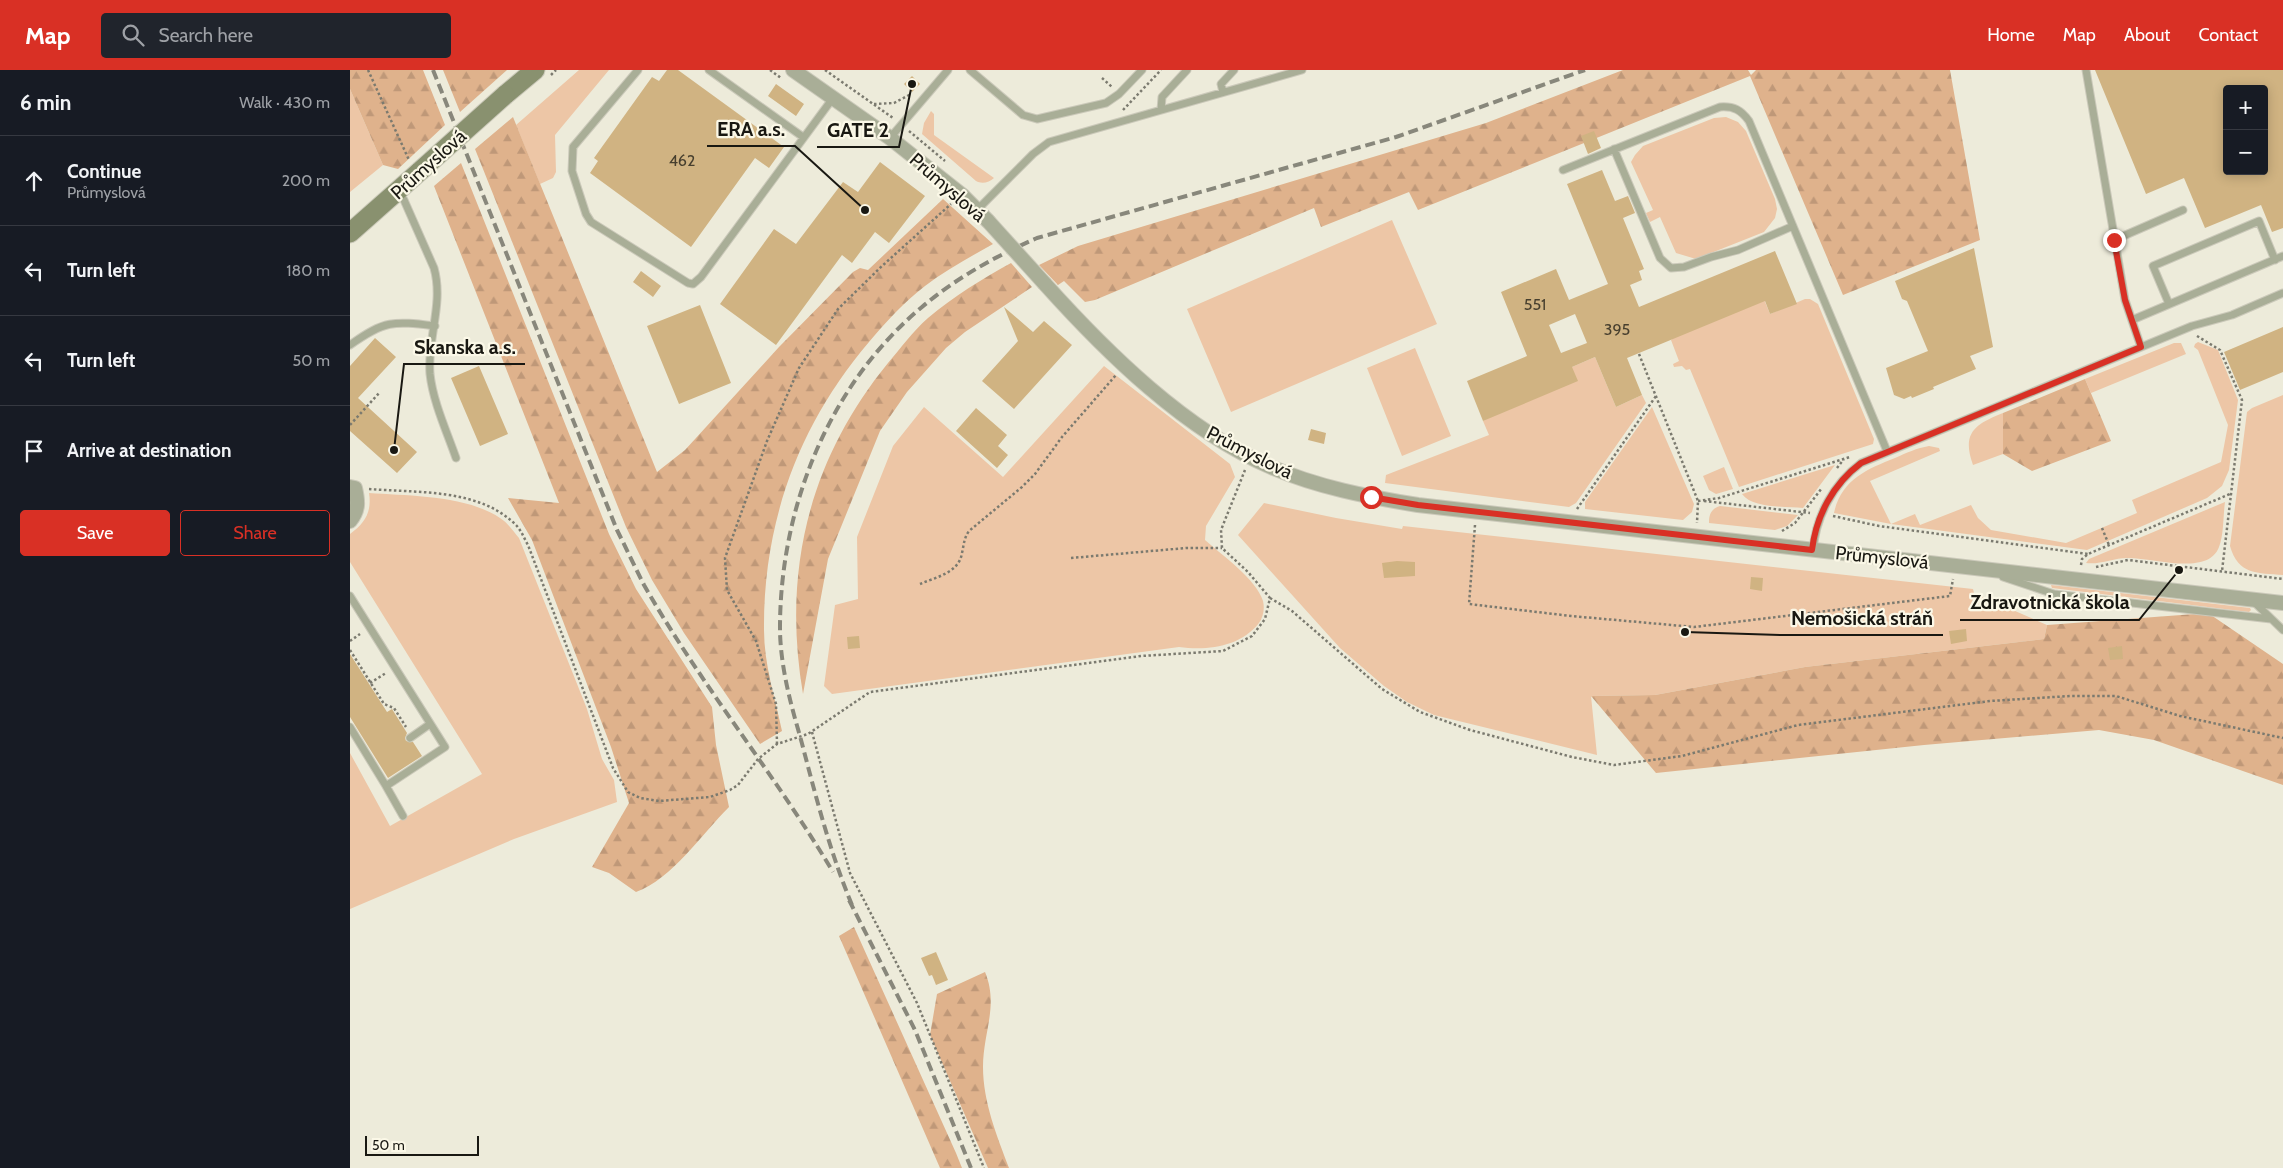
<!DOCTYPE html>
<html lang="en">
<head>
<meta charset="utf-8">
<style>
	:root { --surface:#171b24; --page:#20242c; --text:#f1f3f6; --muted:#9ea1a6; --line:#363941; --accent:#d93025 }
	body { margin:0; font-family:Cabin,sans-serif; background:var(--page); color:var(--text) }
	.controls { position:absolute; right:15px; top:15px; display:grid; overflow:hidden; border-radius:5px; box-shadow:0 2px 12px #0003 }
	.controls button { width:45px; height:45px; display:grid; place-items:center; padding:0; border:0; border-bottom:1px solid var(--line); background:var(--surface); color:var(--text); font:25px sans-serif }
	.scale { position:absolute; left:15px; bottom:12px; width:114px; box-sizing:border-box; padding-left:5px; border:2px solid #191812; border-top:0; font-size:14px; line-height:18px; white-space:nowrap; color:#191812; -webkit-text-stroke:4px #fbf8e7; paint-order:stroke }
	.stop { position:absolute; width:15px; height:15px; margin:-11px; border:4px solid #d93025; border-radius:50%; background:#fff }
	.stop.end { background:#d93025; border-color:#fff; box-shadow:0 1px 5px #0008 }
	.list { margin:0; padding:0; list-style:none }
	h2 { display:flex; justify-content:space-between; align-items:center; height:65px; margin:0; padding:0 20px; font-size:21px }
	h2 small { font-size:16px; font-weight:400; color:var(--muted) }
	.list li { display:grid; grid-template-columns:32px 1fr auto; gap:15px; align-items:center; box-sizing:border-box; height:90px; padding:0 20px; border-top:1px solid var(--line) }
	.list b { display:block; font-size:19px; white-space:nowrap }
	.list p { margin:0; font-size:16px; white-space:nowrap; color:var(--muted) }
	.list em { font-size:16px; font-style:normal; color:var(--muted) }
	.actions { display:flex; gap:10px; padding:15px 20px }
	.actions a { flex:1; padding:11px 0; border:1px solid var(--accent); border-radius:5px; text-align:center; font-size:18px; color:var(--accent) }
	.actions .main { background:var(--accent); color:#fff }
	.icon { flex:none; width:28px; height:28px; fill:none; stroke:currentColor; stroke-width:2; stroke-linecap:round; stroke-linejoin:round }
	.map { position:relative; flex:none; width:1933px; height:1098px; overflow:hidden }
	header { display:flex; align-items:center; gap:30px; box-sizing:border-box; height:70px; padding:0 25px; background:var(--accent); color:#fff }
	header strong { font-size:24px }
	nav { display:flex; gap:28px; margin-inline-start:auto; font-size:18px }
	.search { width:350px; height:45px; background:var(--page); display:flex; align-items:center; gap:12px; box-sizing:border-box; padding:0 18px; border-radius:5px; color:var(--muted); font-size:19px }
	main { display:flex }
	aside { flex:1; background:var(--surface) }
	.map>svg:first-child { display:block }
	.green { fill:#edc6a6 }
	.forest { fill:url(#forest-firs) }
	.building { fill:#d0b382; fill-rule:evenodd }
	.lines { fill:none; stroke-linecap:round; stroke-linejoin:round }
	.lane-casing { stroke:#cbc9ba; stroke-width:9 }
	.street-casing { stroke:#cbc9ba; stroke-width:16 }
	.secondary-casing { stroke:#cbc9ba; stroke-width:21 }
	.path { stroke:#7b7a6f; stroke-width:2.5; stroke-dasharray:2.5 2.5; stroke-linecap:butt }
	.lane { stroke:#a9ae97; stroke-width:7 }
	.street { stroke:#a9ae97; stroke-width:14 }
	.secondary { stroke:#89916f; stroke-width:19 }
	.rail { stroke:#88877b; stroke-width:4; stroke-dasharray:10 5; stroke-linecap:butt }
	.street-bridge-casing { stroke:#cbc9ba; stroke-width:16; stroke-linecap:butt }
	.secondary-bridge-casing { stroke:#cbc9ba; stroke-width:21; stroke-linecap:butt }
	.street-bridge { stroke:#a9ae97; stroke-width:14 }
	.secondary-bridge { stroke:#89916f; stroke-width:19 }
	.route { stroke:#d93025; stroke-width:6 }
	.labels { text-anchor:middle; stroke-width:4.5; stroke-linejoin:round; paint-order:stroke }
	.number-label { font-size:16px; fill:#473f2e }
	.street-label { font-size:19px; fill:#191812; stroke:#fbf8e7 }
	.leader { fill:none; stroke:#191812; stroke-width:2 }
	.callout-dot { fill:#191812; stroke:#fbf8e7; stroke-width:2 }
	.callout-label { font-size:20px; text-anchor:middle; font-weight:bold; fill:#191812; stroke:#fbf8e7; stroke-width:4.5; stroke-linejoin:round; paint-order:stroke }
</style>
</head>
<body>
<header>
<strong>Map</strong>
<div class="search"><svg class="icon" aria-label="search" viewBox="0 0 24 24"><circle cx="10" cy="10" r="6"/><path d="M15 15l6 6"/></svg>Search here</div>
<nav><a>Home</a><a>Map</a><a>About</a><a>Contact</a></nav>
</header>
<main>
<aside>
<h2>6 min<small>Walk · 430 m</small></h2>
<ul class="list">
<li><svg class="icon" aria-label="ahead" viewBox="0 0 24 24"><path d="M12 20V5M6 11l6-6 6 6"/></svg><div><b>Continue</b><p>Průmyslová</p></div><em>200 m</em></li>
<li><svg class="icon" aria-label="left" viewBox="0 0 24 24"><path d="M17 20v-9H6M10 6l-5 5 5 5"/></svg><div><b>Turn left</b></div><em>180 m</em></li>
<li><svg class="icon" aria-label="left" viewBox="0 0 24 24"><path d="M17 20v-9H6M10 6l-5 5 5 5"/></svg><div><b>Turn left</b></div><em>50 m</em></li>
<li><svg class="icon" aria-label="arrive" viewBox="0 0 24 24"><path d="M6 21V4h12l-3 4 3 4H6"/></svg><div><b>Arrive at destination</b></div></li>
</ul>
<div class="actions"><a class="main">Save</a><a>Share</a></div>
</aside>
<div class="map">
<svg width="1933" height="1098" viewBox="0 0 1933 1098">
	<defs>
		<pattern id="forest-firs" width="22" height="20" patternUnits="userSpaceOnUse" patternTransform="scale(1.25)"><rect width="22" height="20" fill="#dfb28c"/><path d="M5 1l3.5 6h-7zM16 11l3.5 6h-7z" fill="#bf9878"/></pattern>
	</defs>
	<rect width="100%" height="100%" fill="#edebda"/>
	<path class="green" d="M229,0H259L205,65L206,102L203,108L190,114L166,55Z
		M0,19L33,95L0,122Z
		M581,41L584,44V65L644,108C639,113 631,114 626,111L572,64L574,53Z
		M1376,47L1388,52L1396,61L1425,129L1427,139L1425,148L1414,162L1346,189L1326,183L1310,147L1300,152L1296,143L1303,140L1281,92L1285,85L1293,76L1364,48Z
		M1042,150L1087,254L881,342L837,239Z
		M1404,205L1420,244L1455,229H1460L1468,234L1524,369L1523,374L1389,417L1340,299L1336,300L1332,296L1324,297L1323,294L1329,291L1321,270Z
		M1848,272L1868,280L1888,330L1879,400L1872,416L1857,428L1737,480L1541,454L1484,443C1491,410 1517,399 1545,388C1556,383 1567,378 1579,376L1589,378L1590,381L1520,411L1541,454L1565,444L1570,455L1621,435L1628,448L1641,460L1716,473L1787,443L1782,430L1871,392L1878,355L1848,280L1844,277L1845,274Z
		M1824,273H1831L1836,284L1741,323L1735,309Z
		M1065,278L1101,366L1052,386L1017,298Z
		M1245,287L1266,337L1292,325L1296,333L1226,433L1219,437L1035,413L1036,405L1139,365L1133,351L1222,297Z
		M754,296L880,394L885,407L856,456L855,470C873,486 906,509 913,531C915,539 913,547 909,553C890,577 857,581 829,577L482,624L474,616L485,535L508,529L507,467L543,376L574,337L653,407Z
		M1933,325V505C1908,503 1888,505 1880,476L1897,342L1902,338Z
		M1302,337L1344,434L1342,442L1333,450L1235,439V432Z
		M1653,343V384L1623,395C1611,362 1626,354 1653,343Z
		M1485,395L1453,438C1436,436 1403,439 1392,424Z
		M1374,397L1383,419L1366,424L1359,420L1353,406Z
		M19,423C59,426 116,425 150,448C158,453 163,461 169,468L237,639L252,689L264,710L267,732L164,769L0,839V683L40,756L132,704L0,492V464C15,453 22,442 19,423Z
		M1875,432C1873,446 1874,464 1869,477C1858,507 1801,487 1777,488C1764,488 1749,495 1736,493L1739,489Z
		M914,433L986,448L1052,459L1053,456L1623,519L1624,523L1697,555L1694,569L1455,597L1305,625L1241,626L1247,685L1084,645L1057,632L1034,616L990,578L888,465Z
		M1370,436L1448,445L1437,456L1425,460L1359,453C1359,444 1361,439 1370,436Z
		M1701,515L1900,538L1901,540L1899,542L1702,518Z"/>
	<path class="forest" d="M0,0H73L95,55L48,99L33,95L0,19Z
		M93,0H157L110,42Z
		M1273,0H1398L1401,5L1406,0H1600L1630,170L1493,225L1400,6L1068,140L1059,122L971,157L964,138L745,230L735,232L714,211L708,215L689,195L728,176L1136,53Z
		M163,47L307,402L335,380L429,277L503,202L510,198L518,200L593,129L643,174C620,187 596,200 575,216C554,232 536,252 519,272C449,354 413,452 414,560C414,594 425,628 432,661L410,674L334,563L302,510L276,457L125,79Z
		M111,93L259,464L286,519L362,637L366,675L379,737C352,764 322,809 286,822L259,803L242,797L279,733L261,677L182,470L158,428L209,433L84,116Z
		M661,193L682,217L615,262L596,278L557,322L530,361L478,489L453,624C432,501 459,390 538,293C551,278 563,261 578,248C604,226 632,209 661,193Z
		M1735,309L1761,371L1682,401L1653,384V343Z
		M1858,543L1933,594V715L1804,670L1749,660L1574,675L1306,703L1241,626L1305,625L1455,597L1694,569L1697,555Z
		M504,857L606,1083L612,1098H590L489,866Z
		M635,902C649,936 633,962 633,997C633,1032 647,1066 659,1098H638L580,965L587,924Z"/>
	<path class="building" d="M317,0H328L434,77L419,98L405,88L341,177L240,103L248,91L244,88L302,7L309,11Z
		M1745,0H1933V158L1922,162L1911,135L1855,158L1834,108L1796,124ZM1877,19H1914V101H1877Z
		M562,6L570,14L562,22L554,14Z
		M426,14L454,34L446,46L418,26Z
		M1244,61L1251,78L1238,84L1231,66Z
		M530,92L575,126L539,173L525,162L502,193L492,185L426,275L370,234L424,159L446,174L493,112L508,122Z
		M1252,100L1265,131L1278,126L1285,143L1273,148L1294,199L1289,201L1292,210L1280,215L1289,237L1425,181L1447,234L1420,244L1415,231L1277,288L1292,325L1266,337L1245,287L1222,297L1228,311L1133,351L1117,311L1177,286L1151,222L1206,199L1219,230L1258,214L1217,114ZM1225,244L1237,273L1211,283L1199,255Z
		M1624,178L1643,277L1620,286L1626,299L1583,317L1584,319L1562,328L1561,326L1554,329L1544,325L1536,298L1578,281L1557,231L1552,229L1545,211Z
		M291,201L311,216L303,227L283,212Z
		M350,235L381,313L329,334L297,256Z
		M654,237L683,262L694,251L722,275L664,339L632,311L668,271Z
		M1933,257V302L1890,320L1874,282Z
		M25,268L46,287L8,328L67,382L47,403L0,361V296Z
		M129,296L158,364L130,376L101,308Z
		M626,338L657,365L648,376L658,385L647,398L606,361Z
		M961,359L976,363L974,374L958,370Z
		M1047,491L1065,492V506L1034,508L1032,493Z
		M1401,507L1413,508L1412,521L1400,519Z
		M1616,559L1617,571L1601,574L1599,561Z
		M509,566L510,578L498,579L497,567Z
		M1772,576L1773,589L1760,590L1758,578Z
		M0,584L37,642L42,639L57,663L55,668L56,671L63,672L72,686L38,708L0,647Z
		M586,882L598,910L586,915L582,905L579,906L571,888Z"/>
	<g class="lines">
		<defs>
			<path id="lane" d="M288,0L223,77L222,101L236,144L241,152L338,213L343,214L351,207L483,28
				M359,0L453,67
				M620,0L673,45L687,49L756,33L769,24L792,0
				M1736,0L1775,230L1791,277
				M873,22L871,14L884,0
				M811,40L812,27L837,0
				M540,68L598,0
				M1264,79L1310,188L1321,198L1334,197L1361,187L1388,180L1443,156
				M1213,100L1370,37C1384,36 1391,40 1399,51L1537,381
				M48,121L54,130L84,198C94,234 77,268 80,304C83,332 97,362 106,388
				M628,139L683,84L699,72L952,0
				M1764,170L1833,140
				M1819,234L1803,196L1909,151L1925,190
				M1782,250L1933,186
				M0,275C35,250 43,251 85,256
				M1463,480C1466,446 1483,414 1511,393L1842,256L1882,245L1933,223
				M1653,507L1704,524L1921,549
				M0,526L95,677L36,716L53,746
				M1903,531L1933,560
				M0,657L36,716
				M60,668L80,654"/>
			<path id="street" d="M443,0L540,68L612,125L638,151
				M695,214C756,282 836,361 921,397C967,417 1018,427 1068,435L1933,533
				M0,417L5,418C8,431 9,440 0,451"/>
			<path id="secondary" d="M155,25L185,0
				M0,163L70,101"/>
		</defs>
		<use href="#lane" class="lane-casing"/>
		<use href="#street" class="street-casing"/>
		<use href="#secondary" class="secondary-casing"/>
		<path class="path" d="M18,0L59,90
			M420,0L431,8
			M475,0L543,48
			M201,5L206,0
			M752,8L762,17
			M524,34L544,33L561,24
			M773,40L811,0
			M559,61L595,91
			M1847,266L1870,280L1892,330L1872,501
			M1289,284L1348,431L1347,453
			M0,355L30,322
			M1487,398L1494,389
			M19,419C67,423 129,418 166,455C171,460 174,468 178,475L263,698L278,722L290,728L309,731L360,727L380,720L388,715L408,689L427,674L458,664L520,622L791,586L873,581L902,566L915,549L920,528L898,502L872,478L871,460L895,400
			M1348,431L1369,428L1500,387
			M1354,431L1460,443
			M1227,439L1306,326
			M1483,446L1529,456L1738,484
			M1125,455L1119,534L1221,546L1344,557L1600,526L1603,509
			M1752,458L1759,475
			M1432,461L1445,453L1472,418
			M721,488L836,478H872
			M1731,495L1732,489L1738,484L1880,424
			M1746,497L1778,490L1933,509
			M570,514C586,507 609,503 612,483C614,474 614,468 619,461L672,417L685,404L712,367L766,305
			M920,528L942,541L1032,619L1070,642L1120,660L1222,687L1264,695L1332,686L1448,655L1640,631L1720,626H1766L1830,646L1933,668
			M0,571L10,564
			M0,580L34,634L44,638L56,657
			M20,613L36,603
			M462,662L500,803L567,933L634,1098
			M427,674L426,634L406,571L377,520L375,488L417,371L449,298L488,239L532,196L601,134"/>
		<use href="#lane" class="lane"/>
		<use href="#street" class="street"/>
		<use href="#secondary" class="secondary"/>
		<path class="rail" d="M83,0L267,460C276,478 285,497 294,515C351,615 424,703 483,802
			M499,830L565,960L621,1098
			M502,835C479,780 465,723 450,666C440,632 431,597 430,562C429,440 478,315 572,237C606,208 646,186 687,168L1046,67L1235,0"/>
		<defs>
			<path id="street-bridge" d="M638,151L695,214"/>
			<path id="secondary-bridge" d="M70,101L155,25"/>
		</defs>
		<use href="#street-bridge" class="street-bridge-casing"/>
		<use href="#secondary-bridge" class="secondary-bridge-casing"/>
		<use href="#street-bridge" class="street-bridge"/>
		<use href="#secondary-bridge" class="secondary-bridge"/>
	</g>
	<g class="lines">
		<path class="route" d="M1021,427L1068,435L1462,480C1466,446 1483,414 1511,393L1791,277L1775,230L1764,170"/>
	</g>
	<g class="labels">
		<g class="number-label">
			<text x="332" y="96">462</text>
			<text x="1185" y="240">551</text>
			<text x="1267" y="265">395</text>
		</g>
		<g class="street-label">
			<text transform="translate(78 94) rotate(-42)" y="7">Průmyslová</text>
			<text transform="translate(598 117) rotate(41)" y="7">Průmyslová</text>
			<text transform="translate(900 382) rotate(27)" y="7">Průmyslová</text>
			<text transform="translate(1532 487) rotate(6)" y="7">Průmyslová</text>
		</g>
	</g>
	<path class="leader" d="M515 140L445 76H357M562 14L549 77H467M44 380L54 294H175M1829 500L1789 550H1610M1335 562L1431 565H1593"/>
	<g class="callout-dot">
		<circle cx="515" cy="140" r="5"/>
		<circle cx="562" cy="14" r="5"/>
		<circle cx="44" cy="380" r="5"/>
		<circle cx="1829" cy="500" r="5"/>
		<circle cx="1335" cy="562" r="5"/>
	</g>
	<g class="callout-label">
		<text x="401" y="66">ERA a.s.</text>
		<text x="508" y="67">GATE 2</text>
		<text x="115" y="284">Skanska a.s.</text>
		<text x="1700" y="539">Zdravotnická škola</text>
		<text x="1512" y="555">Nemošická stráň</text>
	</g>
</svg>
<div class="controls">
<button>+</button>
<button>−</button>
</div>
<div class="scale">50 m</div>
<div class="stop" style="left:1021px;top:427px"></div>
<div class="stop end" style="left:1764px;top:170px"></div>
</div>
</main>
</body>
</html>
